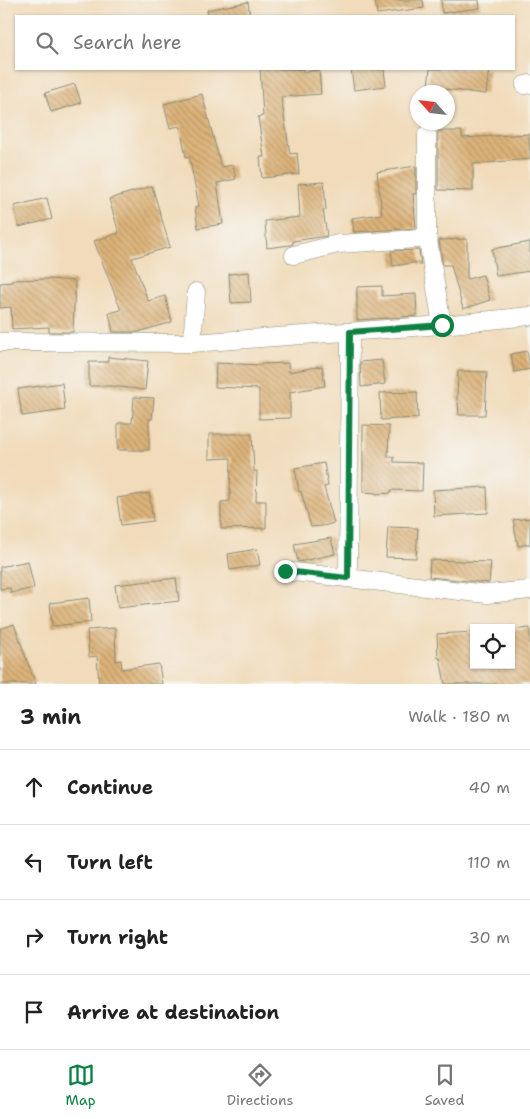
<!DOCTYPE html>
<html lang="en">
<head>
<meta charset="utf-8">
<style>
	:root { --surface:#fff; --page:#f2f2f2; --text:#222; --muted:#767676; --line:#e0e0e0; --accent:#0b8043 }
	body { margin:0; font-family:"Shantell Sans",sans-serif; background:var(--page); color:var(--text) }
	.controls { position:absolute; right:15px; bottom:15px; display:grid; overflow:hidden; border-radius:0px; box-shadow:0 1px 4px #0004 }
	.controls button { width:45px; height:45px; display:grid; place-items:center; padding:0; border:0; border-bottom:1px solid var(--line); background:var(--surface); color:var(--text); font:25px sans-serif }
	.compass { position:absolute; left:410px; top:85px; width:45px; height:45px; border-radius:50%; background:var(--surface); box-shadow:0 1px 4px #0004; rotate:297deg }
	.stop { position:absolute; width:15px; height:15px; margin:-11px; border:4px solid #0b8043; border-radius:50%; background:#fff }
	.stop.end { background:#0b8043; border-color:#fff; box-shadow:0 1px 5px #0008 }
	.list { margin:0; padding:0; list-style:none }
	h2 { display:flex; justify-content:space-between; align-items:center; height:65px; margin:0; padding:0 20px; font-size:21px }
	h2 small { font-size:16px; font-weight:400; color:var(--muted) }
	.list li { display:grid; grid-template-columns:32px 1fr auto; gap:15px; align-items:center; box-sizing:border-box; height:75px; padding:0 20px; border-top:1px solid var(--line) }
	.list b { display:block; font-size:19px; white-space:nowrap }
	.list em { font-size:16px; font-style:normal; color:var(--muted) }
	.icon { flex:none; width:28px; height:28px; fill:none; stroke:currentColor; stroke-width:2; stroke-linecap:round; stroke-linejoin:round }
	.map { position:relative; flex:none; width:530px; height:684px; overflow:hidden }
	.search { position:absolute; background:var(--surface); box-shadow:0 1px 4px #0004; left:15px; right:15px; top:15px; height:55px; display:flex; align-items:center; gap:12px; box-sizing:border-box; padding:0 18px; border-radius:0px; color:var(--muted); font-size:19px }
	.sheet { height:365px; background:var(--surface) }
	nav { display:flex; justify-content:space-around; align-items:center; box-sizing:border-box; height:70px; border-top:1px solid var(--line); background:var(--surface); font-size:14px; color:var(--muted) }
	nav a { display:grid; justify-items:center; gap:2px }
	nav .on { color:var(--accent) }
	.map>svg:first-child { display:block }
	.building { fill:url(#building-back-hatch) }
	.lines { fill:none; stroke-linecap:round; stroke-linejoin:round }
	.minor-casing { stroke:#888c77; stroke-width:19 }
	.minor { stroke:#fff; stroke-width:18 }
	.route { stroke:#0b8043; stroke-width:6 }
</style>
</head>
<body>
<div class="map">
<svg width="530" height="684" viewBox="0 0 530 684">
	<defs>
		<pattern id="building-back-hatch" width="6" height="6" patternUnits="userSpaceOnUse" patternTransform="scale(1.25)"><rect width="6" height="6" fill="#ddb379"/><path d="M-1 5l2 2M0 0l6 6M5-1l2 2" fill="none" stroke="#b39364"/></pattern>
	</defs>
	<rect width="100%" height="100%" fill="#f6f6f2"/>
	<filter id="ink" filterUnits="userSpaceOnUse"><feTurbulence type="fractalNoise" baseFrequency=".02" numOctaves="2"/><feDisplacementMap in="SourceGraphic" scale="10" xChannelSelector="R" yChannelSelector="G"/><feConvolveMatrix kernelMatrix="1 2 1 2 8 2 1 2 1" color-interpolation-filters="sRGB"/></filter>
	<filter id="wash" filterUnits="userSpaceOnUse"><feTurbulence type="fractalNoise" baseFrequency=".0096" numOctaves="4" result="noise"/><feDisplacementMap in="SourceGraphic" scale="20" xChannelSelector="R" yChannelSelector="G"/><feGaussianBlur stdDeviation="1.12" result="paint"/><feColorMatrix in="noise" values="0 0 0 0 0 0 0 0 0 0 0 0 0 0 0 0 0 1.4 0 .05"/><feComposite in="paint" operator="in"/></filter>
	<g filter="url(#wash)">
		<rect width="100%" height="100%" fill="#f1dbba"/>
		<g id="blocks">
			<path class="building" d="M375,0H423L424,8L377,14Z
				M441,0H479L480,8L442,13Z
				M248,2L250,16H208L207,10Z
				M260,69H303V72L319,70L321,94L281,97L290,154L297,153L299,174L262,178L260,157H264L258,117L263,116Z
				M351,69H384L386,86L354,90Z
				M430,69H489L486,94L428,87Z
				M75,84L81,103L51,112L45,93Z
				M202,94L221,167L233,165L236,179L217,183L223,224L198,228L195,207L199,206L189,156L186,157L180,126L170,128L164,104Z
				M438,131H462V138L529,134L530,159L473,164V191L438,190Z
				M416,166V194H413L416,228L354,232L352,218L382,214L377,172Z
				M324,182L326,210H323L327,236L293,241V244L290,245L267,248L265,221L300,217L298,184Z
				M152,186L170,247L132,258L148,301L165,296L172,322L138,332H113L109,313L121,310L94,241L119,233L109,199Z
				M47,198L52,219L19,227L14,206Z
				M467,239V279L483,275L490,300L463,309L451,265H443L439,240Z
				M530,242V271L496,276L492,249Z
				M419,250L421,265H419V262L393,266L391,251Z
				M249,272L251,302L231,303L229,274Z
				M48,279L75,281L73,332H49V327L12,329L11,307L0,308V283L12,282V280Z
				M382,286V296L416,294L417,316L357,320V287Z
				M527,351L530,369L514,372L511,354Z
				M108,357L148,361L145,390L112,386H89V362H108Z
				M382,360L385,384L361,387L360,362Z
				M216,363L261,365V364L288,363L289,372L322,366L325,386L290,392V418L259,419V389L215,387Z
				M458,371L487,372L485,415H459L458,402L457,401Z
				M62,383L65,410L22,416L18,389Z
				M417,392L418,418L381,420L380,393Z
				M134,397L154,398L152,419H149V450H118V423H132Z
				M363,425L389,426L388,457H394V462L423,463L422,491L391,490V493L376,494V493L363,492Z
				M209,434H252L254,471H257L256,501H266V528L221,529V502L230,501L231,458L209,459Z
				M324,463L328,486L324,487L334,523L323,526L311,527L301,491L299,492L295,468Z
				M487,487L488,513L434,516L433,490Z
				M149,493L153,521L121,525L117,498Z
				M530,518V544L518,546L513,520Z
				M388,527L418,528L416,558L386,557Z
				M331,538L335,554L298,562L294,544Z
				M257,549L260,565L230,570L228,554Z
				M430,560L491,562L489,583L429,577Z
				M28,561L34,588L11,593L10,588L0,589V567Z
				M176,578L179,601L118,608L115,585Z
				M89,598L91,622L52,626L50,603Z
				M14,624L26,658L36,684H0V629Z
				M115,628L116,661L121,660L122,669L159,664L162,684H99L97,656L89,657L87,630Z
				M530,628V684H445L440,658H438L437,634L474,632V665H511V630Z"/>
		</g>
	</g>
	<g filter="url(#ink)">
		<use href="#blocks" fill-opacity="0" stroke="#888c77" stroke-width="1"/>
		<g class="lines">
			<defs>
				<path id="minor" d="M525,85L530,84
					M427,134V234L442,325
					M294,255L338,244L418,239L427,234
					M0,342L192,343L442,325L530,316
					M192,343L196,292
					M285,571L487,594L530,590
					M348,578L350,332"/>
			</defs>
			<use href="#minor" class="minor-casing"/>
			<use href="#minor" class="minor"/>
		</g>
	</g>
	<g class="lines" filter="url(#ink)">
		<path class="route" d="M285,571L348,578L350,332L442,325"/>
	</g>
</svg>
<div class="controls">
<button><svg class="icon" aria-label="locate" viewBox="0 0 24 24"><circle cx="12" cy="12" r="6"/><path d="M12 2v4M12 18v4M2 12h4M18 12h4"/></svg></button>
</div>
<svg class="compass" viewBox="-18 -18 36 36"><path d="M0-13l5 13h-10z" fill="#e53935"/><path d="M0 13l5-13h-10z" fill="#767676"/></svg>
<div class="stop" style="left:442px;top:325px"></div>
<div class="stop end" style="left:285px;top:571px"></div>
<div class="search"><svg class="icon" aria-label="search" viewBox="0 0 24 24"><circle cx="10" cy="10" r="6"/><path d="M15 15l6 6"/></svg>Search here</div>
</div>
<section class="sheet">
<h2>3 min<small>Walk · 180 m</small></h2>
<ul class="list">
<li><svg class="icon" aria-label="ahead" viewBox="0 0 24 24"><path d="M12 20V5M6 11l6-6 6 6"/></svg><div><b>Continue</b></div><em>40 m</em></li>
<li><svg class="icon" aria-label="left" viewBox="0 0 24 24"><path d="M17 20v-9H6M10 6l-5 5 5 5"/></svg><div><b>Turn left</b></div><em>110 m</em></li>
<li><svg class="icon" aria-label="right" viewBox="0 0 24 24"><path d="M7 20v-9h11M14 6l5 5-5 5"/></svg><div><b>Turn right</b></div><em>30 m</em></li>
<li><svg class="icon" aria-label="arrive" viewBox="0 0 24 24"><path d="M6 21V4h12l-3 4 3 4H6"/></svg><div><b>Arrive at destination</b></div></li>
</ul>
</section>
<nav>
<a class="on"><svg class="icon" aria-label="map" viewBox="0 0 24 24"><path d="M3 6l6-2 6 2 6-2v14l-6 2-6-2-6 2zM9 4v14M15 6v14"/></svg>Map</a>
<a><svg class="icon" aria-label="directions" viewBox="0 0 24 24"><path d="M12 3l9 9-9 9-9-9zM9 14v-3h6M13 9l2 2-2 2"/></svg>Directions</a>
<a><svg class="icon" aria-label="saved" viewBox="0 0 24 24"><path d="M7 4h10v16l-5-4-5 4z"/></svg>Saved</a>
</nav>
</body>
</html>
